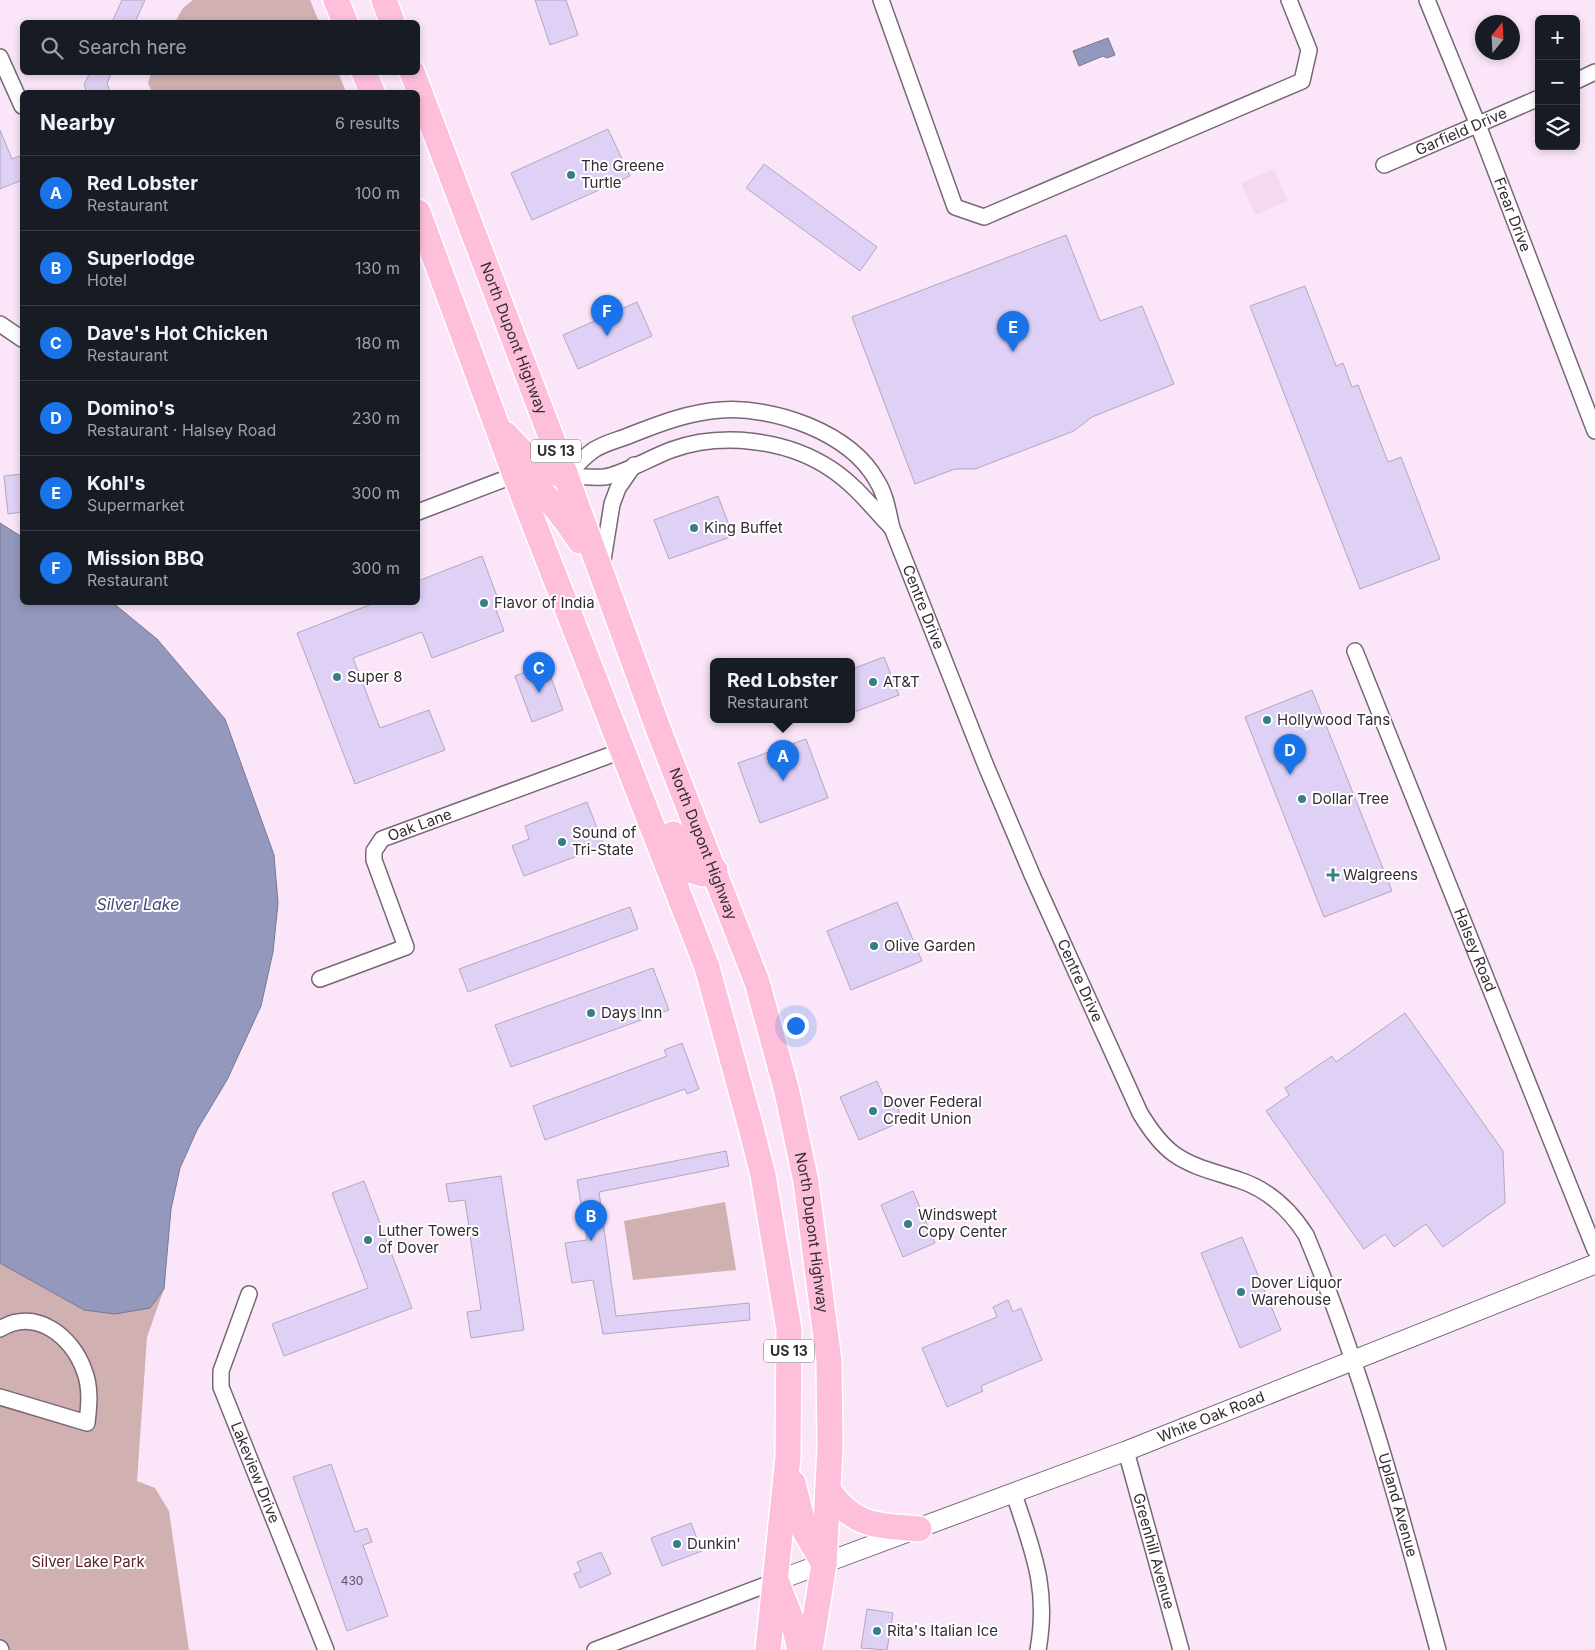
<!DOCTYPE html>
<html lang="en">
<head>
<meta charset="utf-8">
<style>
	:root { --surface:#171b24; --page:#20242c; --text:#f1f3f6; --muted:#9ea1a6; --line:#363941; --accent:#1a73e8 }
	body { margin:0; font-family:Inter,sans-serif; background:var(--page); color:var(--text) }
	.controls { position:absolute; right:15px; top:15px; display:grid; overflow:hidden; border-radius:8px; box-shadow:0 2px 8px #0003 }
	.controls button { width:45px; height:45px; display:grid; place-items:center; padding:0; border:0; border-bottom:1px solid var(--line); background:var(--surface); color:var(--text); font:25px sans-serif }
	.compass { position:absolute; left:1475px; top:15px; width:45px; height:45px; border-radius:50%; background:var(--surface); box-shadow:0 2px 8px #0003; rotate:18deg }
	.you { position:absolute; left:795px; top:1025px; width:18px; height:18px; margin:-12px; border:4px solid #fff; border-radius:50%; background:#1a73e8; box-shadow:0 0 0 8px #1a73e833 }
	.badge { display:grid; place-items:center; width:32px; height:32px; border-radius:50%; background:var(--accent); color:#fff; font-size:16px; font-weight:700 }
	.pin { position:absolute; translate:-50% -41px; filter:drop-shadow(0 1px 2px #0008) }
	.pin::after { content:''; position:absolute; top:26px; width:18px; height:15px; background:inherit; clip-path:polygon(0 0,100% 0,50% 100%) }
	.popup { position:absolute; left:710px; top:658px; width:145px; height:65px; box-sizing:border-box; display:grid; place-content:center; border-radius:8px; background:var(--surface); filter:drop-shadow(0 1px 4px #0005); font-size:16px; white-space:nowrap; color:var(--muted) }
	.popup b { font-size:19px; color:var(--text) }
	.popup::after { content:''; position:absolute; left:50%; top:100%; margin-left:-10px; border:10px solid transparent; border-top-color:var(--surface) }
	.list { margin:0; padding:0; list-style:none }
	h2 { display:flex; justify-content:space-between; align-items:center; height:65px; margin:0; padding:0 20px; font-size:21px }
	h2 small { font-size:16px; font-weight:400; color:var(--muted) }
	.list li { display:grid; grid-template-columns:32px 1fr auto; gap:15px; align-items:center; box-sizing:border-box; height:75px; padding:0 20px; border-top:1px solid var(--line) }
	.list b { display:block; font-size:19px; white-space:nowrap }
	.list p { margin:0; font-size:16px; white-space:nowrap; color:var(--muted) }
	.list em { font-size:16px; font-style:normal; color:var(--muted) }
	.icon { flex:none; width:28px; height:28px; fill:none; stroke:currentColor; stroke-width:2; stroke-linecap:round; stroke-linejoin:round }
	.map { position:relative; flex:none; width:1595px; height:1650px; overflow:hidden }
	.search { position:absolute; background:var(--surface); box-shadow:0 2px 8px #0003; left:20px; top:20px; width:400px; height:55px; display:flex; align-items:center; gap:12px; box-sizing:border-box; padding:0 18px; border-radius:8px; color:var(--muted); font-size:19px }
	.panel { position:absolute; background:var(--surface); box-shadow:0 2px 8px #0003; left:20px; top:90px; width:400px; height:515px; border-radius:8px }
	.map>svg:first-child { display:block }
	.built { fill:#f4d9f3 }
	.green { fill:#d0b0b1 }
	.water { fill:#9498bc; stroke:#777893 }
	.building { fill:#dfd0f5; stroke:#b1a8bf }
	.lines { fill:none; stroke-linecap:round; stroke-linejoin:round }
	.minor-casing { stroke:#796778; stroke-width:18 }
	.tertiary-casing { stroke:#796778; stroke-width:21 }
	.trunk-casing { stroke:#fff; stroke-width:28 }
	.minor { stroke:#fff; stroke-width:15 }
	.tertiary { stroke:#fff; stroke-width:19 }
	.trunk { stroke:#febfda; stroke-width:25 }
	.poi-dot { fill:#377f88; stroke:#fff; stroke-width:2 }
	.labels { text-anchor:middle; stroke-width:4; stroke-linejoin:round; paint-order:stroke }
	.number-label { font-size:12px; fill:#5f5564 }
	.shield { fill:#fff; stroke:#716b71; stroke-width:1 }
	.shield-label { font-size:14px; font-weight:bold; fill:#342c34 }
	.street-label { font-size:15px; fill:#342c34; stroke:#fff }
	.poi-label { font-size:15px; fill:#342c34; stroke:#fff; text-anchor:start }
	.park-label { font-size:15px; fill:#592228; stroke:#fff }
	.water-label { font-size:16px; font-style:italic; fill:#444778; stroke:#fff }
</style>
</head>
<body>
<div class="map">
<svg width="1595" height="1650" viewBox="0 0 1595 1650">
	<rect width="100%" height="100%" fill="#fae5f9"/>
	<path class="built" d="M1274,169L1288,201L1255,215L1241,183Z"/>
	<path class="green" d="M193,0H310L319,22H175L183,8Z
		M338,72L346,92H152L148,83L151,73Z
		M725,1202L736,1270L633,1280L624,1221Z
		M0,1263L84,1310L150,1308L164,1289L147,1337L137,1481L155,1488L169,1511L189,1650H0Z"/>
	<path class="water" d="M1108,38L1115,55L1107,58L1103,56L1079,66L1073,51Z
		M0,523L22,537V602L113,603L157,639L225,719L274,855L278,903L273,952L261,1006L227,1080L197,1130L180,1168L171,1209L164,1289L150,1308L115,1314L84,1310L0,1263Z"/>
	<path class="building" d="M122,0H145L135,22H112Z
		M535,0H566L578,35L550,45Z
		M90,72H112L107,83L110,92H87L84,85Z
		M608,129L630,176L532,220L511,173Z
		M0,130L12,159L22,155V180L0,189Z
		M764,164L877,247L860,271L746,188Z
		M1066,235L1100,321L1142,306L1174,384L1092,417L1074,431L975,469H955L915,484L852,317Z
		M1305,286L1336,366L1343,363L1352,387L1358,385L1388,462L1401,457L1440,559L1360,589L1250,306Z
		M637,302L652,336L578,369L563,335Z
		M22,474V512L8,514L4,476Z
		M718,496L733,536L669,559L654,520Z
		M482,556L499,602L494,604L504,631L432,658L422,632L353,658L380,728L429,710L445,750L355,784L297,633L377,602H418V581Z
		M884,657L899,695L852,713V669Z
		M546,664L563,710L532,722L515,676Z
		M1312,690L1392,891L1324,917L1245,717Z
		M806,739L828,798L760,823L738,763Z
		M587,802L604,846L524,876L512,846L529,839L525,826Z
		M897,902L922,961L851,990L827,931Z
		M630,907L638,929L468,992L459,969Z
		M653,968L669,1010L511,1067L495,1025Z
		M1405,1013L1503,1151L1505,1203L1443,1247L1426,1224L1394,1247L1385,1234L1364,1249L1266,1111L1289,1095L1285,1088L1332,1056L1336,1062Z
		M682,1043L699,1089L687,1094L685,1089L545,1140L533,1106L667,1056L664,1050Z
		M877,1081L885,1100L893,1097L903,1121L859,1140L840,1097Z
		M726,1151L729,1166L599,1192L616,1316L749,1303L750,1320L603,1334L593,1280L572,1283L565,1243L587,1240L577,1180Z
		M501,1176L524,1330L471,1338L467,1312L481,1310L465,1200L449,1202L446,1184Z
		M364,1181L412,1308L284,1356L272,1324L368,1288L332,1193Z
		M913,1191L935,1243L903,1257L881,1205Z
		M1242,1237L1281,1330L1240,1348L1201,1253Z
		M1008,1300L1013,1312L1021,1308L1042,1360L981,1386L983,1391L947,1407L922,1348L997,1317L993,1307Z
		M331,1464L355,1532L367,1528L372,1542L363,1545L388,1616L347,1631L293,1477Z
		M691,1523L702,1551L662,1566L651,1538Z
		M601,1552L611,1574L580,1588L574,1574L581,1571L577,1562Z
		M867,1609L893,1613L887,1650L861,1648Z"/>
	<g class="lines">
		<defs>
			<g id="minor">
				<path d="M881,0L955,207L984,217L1302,81L1309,50L1289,0"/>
				<path id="s1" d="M1427,0L1478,125L1595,431"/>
				<path d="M0,57L22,106"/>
				<path d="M1576,81L1595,72"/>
				<path id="s2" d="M1384,165L1539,98"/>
				<path d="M0,324L22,339"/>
				<path id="s3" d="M566,476C574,468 582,459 591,452C602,443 620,440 633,434C661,423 690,412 721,410C773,406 850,432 877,481C886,495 888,512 892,528L986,766L1033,877L1140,1113C1149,1128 1159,1143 1174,1154C1194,1168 1216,1172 1239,1180C1267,1189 1290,1210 1306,1235C1362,1369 1400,1510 1438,1650"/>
				<path d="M566,476C578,476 592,478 604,477C621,475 652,457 671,450C721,432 786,439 831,469C854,484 872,507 891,527"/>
				<path d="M418,512L515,475"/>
				<path d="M602,566L612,504L618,488L634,465"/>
				<path id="s4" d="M1355,651L1595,1250"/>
				<path id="s5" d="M320,979L406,947L374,860V851L382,839L624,750"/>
				<path id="s6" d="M249,1294L221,1371V1387L326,1650"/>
				<path d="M0,1329C35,1307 72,1336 84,1370C91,1387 89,1406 87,1423L0,1397"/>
				<path id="s7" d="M1126,1451L1181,1650"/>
				<path d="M1014,1494C1033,1552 1049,1588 1038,1650"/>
				<path d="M0,1648L1,1650"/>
				<path d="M595,1650L776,1581"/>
			</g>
			<g id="tertiary">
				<path id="s8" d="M776,1581L1126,1451L1595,1264"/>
			</g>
			<g id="trunk">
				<path d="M336,0L345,22"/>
				<path d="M384,0L392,22"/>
				<path d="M364,72L372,92"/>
				<path id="s9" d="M412,72L566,476L659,731L757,982L787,1092L806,1182L829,1361L830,1447L824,1564L810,1650"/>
				<path d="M418,212L515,475L707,967L750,1124L763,1175L789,1330L788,1457L768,1650"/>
				<path d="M505,434C527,456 534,469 566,476"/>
				<path d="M515,475C546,489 561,514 580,541"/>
				<path d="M673,834L690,870L703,874L715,870"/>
				<path d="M793,1483L805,1531L824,1564"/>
				<path d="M828,1490C855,1528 877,1525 919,1529"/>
				<path d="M777,1583L795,1629L800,1650"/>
			</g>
		</defs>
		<use href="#minor" class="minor-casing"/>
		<use href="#tertiary" class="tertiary-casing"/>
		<use href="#trunk" class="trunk-casing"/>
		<use href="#minor" class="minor"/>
		<use href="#tertiary" class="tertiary"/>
		<use href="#trunk" class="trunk"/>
	</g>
	<g class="poi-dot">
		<circle cx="571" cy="175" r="5"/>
		<circle cx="694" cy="528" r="5"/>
		<circle cx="484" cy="603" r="5"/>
		<circle cx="337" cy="677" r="5"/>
		<circle cx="873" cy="682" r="5"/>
		<circle cx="1267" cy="720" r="5"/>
		<circle cx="1302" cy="799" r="5"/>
		<circle cx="562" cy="842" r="5"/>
		<path d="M1330.5 867.5h5v5h5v5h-5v5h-5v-5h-5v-5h5z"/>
		<circle cx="874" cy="946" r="5"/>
		<circle cx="591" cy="1013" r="5"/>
		<circle cx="873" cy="1111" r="5"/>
		<circle cx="908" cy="1224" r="5"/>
		<circle cx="368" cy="1240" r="5"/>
		<circle cx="1241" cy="1292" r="5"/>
		<circle cx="677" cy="1544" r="5"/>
		<circle cx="877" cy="1631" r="5"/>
	</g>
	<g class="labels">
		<g class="number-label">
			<text x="352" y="1585">430</text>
		</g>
		<g class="shield">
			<rect x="531" y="439.5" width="50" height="23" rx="4"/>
			<rect x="764" y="1339.5" width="50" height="23" rx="4"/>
		</g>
		<g class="shield-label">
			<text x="556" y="456">US 13</text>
			<text x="789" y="1356">US 13</text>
		</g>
		<g class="street-label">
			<text dy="5" stroke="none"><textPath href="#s2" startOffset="84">Garfield Drive</textPath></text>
			<text dy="5" stroke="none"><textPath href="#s1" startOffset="231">Frear Drive</textPath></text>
			<text dy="5" stroke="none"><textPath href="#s9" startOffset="285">North Dupont Highway</textPath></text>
			<text dy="5" stroke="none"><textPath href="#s3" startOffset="486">Centre Drive</textPath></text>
			<text dy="5" stroke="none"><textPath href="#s5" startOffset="248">Oak Lane</textPath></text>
			<text dy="5" stroke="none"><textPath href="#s9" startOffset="825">North Dupont Highway</textPath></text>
			<text dy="5" stroke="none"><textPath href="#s4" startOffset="322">Halsey Road</textPath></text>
			<text dy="5" stroke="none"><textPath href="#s3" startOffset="891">Centre Drive</textPath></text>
			<text dy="5" stroke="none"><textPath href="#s9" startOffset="1230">North Dupont Highway</textPath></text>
			<text dy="5" stroke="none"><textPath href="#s8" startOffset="465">White Oak Road</textPath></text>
			<text dy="5" stroke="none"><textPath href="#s6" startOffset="190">Lakeview Drive</textPath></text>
			<text dy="5" stroke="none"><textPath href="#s3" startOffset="1534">Upland Avenue</textPath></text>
			<text dy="5" stroke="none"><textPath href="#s7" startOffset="104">Greenhill Avenue</textPath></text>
		</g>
		<g class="poi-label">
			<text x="581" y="171">The Greene<tspan x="581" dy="17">Turtle</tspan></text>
			<text x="704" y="533">King Buffet</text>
			<text x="494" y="608">Flavor of India</text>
			<text x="347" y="682">Super 8</text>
			<text x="883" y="687">AT&amp;T</text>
			<text x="1277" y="725">Hollywood Tans</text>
			<text x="1312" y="804">Dollar Tree</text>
			<text x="572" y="838">Sound of<tspan x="572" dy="17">Tri-State</tspan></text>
			<text x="1343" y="880">Walgreens</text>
			<text x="884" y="951">Olive Garden</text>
			<text x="601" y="1018">Days Inn</text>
			<text x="883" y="1107">Dover Federal<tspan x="883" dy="17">Credit Union</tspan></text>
			<text x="918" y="1220">Windswept<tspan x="918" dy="17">Copy Center</tspan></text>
			<text x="378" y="1236">Luther Towers<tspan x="378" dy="17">of Dover</tspan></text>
			<text x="1251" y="1288">Dover Liquor<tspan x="1251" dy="17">Warehouse</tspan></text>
			<text x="687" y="1549">Dunkin'</text>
			<text x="887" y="1636">Rita's Italian Ice</text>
		</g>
		<g class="park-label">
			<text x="88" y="1567">Silver Lake Park</text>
		</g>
		<g class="water-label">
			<text x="138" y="910">Silver Lake</text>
		</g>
	</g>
</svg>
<div class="controls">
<button>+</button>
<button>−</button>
<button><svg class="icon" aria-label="layers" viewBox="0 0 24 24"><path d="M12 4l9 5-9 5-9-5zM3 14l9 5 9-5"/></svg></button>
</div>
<svg class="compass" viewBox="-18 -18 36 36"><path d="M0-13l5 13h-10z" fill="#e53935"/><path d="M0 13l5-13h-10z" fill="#9ea1a6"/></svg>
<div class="you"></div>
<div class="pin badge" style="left:783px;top:781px">A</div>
<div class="popup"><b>Red Lobster</b>Restaurant</div>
<div class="pin badge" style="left:591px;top:1241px">B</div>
<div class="pin badge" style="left:539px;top:693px">C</div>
<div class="pin badge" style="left:1290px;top:775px">D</div>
<div class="pin badge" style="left:1013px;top:352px">E</div>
<div class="pin badge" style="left:607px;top:336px">F</div>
<div class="search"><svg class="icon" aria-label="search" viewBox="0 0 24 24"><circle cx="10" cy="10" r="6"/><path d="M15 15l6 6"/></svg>Search here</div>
<section class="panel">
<h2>Nearby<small>6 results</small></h2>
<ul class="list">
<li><span class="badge">A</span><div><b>Red Lobster</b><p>Restaurant</p></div><em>100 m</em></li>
<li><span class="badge">B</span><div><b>Superlodge</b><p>Hotel</p></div><em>130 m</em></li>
<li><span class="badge">C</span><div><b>Dave's Hot Chicken</b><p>Restaurant</p></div><em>180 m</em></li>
<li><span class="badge">D</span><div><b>Domino's</b><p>Restaurant · Halsey Road</p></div><em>230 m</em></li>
<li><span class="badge">E</span><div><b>Kohl's</b><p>Supermarket</p></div><em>300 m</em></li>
<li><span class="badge">F</span><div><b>Mission BBQ</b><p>Restaurant</p></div><em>300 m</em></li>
</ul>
</section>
</div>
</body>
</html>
